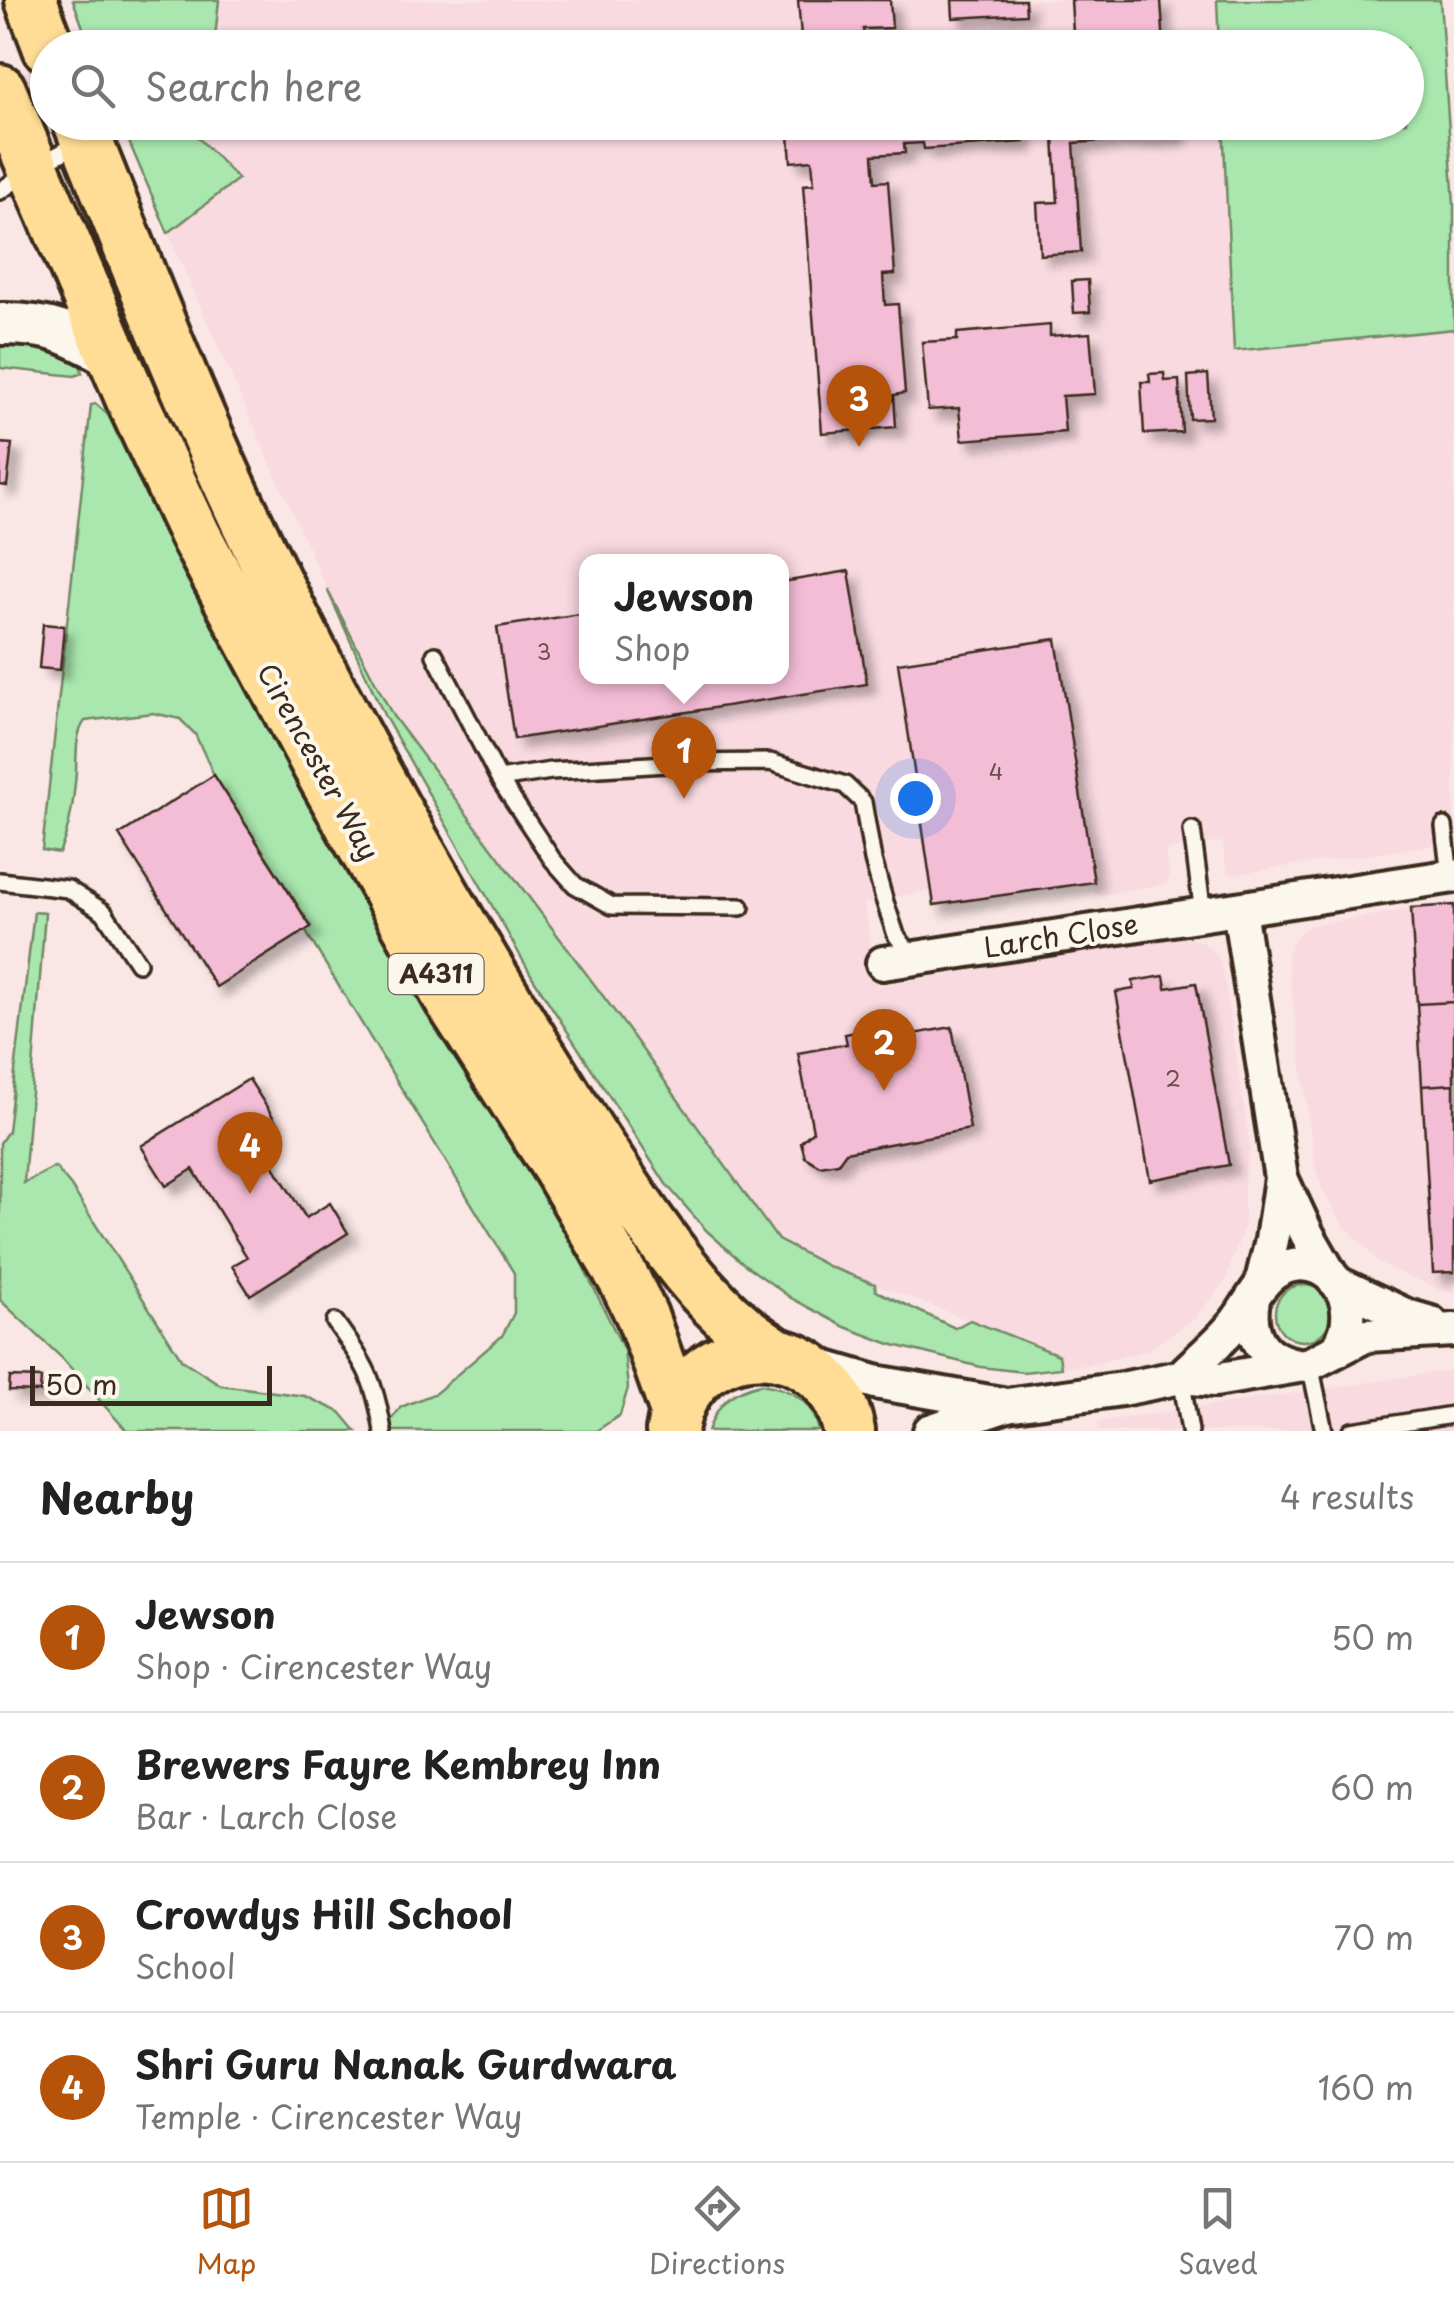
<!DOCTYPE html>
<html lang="en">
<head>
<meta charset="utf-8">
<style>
	:root { --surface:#fff; --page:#f2f2f2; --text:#222; --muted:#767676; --line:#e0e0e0; --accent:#b45309 }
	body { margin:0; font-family:"Playpen Sans",sans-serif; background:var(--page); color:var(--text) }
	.scale { position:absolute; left:30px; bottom:25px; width:242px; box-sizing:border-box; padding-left:10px; border:5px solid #3b2a1e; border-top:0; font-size:28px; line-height:35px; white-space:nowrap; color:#3b2a1e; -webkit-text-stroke:8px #fbf7ec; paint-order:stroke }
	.you { position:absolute; left:915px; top:798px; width:35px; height:35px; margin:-25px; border:8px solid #fff; border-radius:50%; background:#1a73e8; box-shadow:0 0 0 15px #1a73e833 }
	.badge { display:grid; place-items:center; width:65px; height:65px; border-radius:50%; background:var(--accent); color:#fff; font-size:32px; font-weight:700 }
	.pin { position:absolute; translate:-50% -82px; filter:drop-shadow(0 2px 5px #0008) }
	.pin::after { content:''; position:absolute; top:52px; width:35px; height:30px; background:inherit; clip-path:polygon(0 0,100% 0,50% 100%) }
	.popup { position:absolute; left:579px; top:554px; width:210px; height:130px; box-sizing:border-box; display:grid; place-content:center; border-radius:20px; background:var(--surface); filter:drop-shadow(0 2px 8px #0005); font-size:32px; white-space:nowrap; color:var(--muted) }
	.popup b { font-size:38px; color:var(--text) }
	.popup::after { content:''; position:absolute; left:50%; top:100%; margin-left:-20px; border:20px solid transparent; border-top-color:var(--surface) }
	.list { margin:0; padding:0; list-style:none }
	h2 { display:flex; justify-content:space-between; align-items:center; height:130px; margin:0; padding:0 40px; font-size:42px }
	h2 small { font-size:32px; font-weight:400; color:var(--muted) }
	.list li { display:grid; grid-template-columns:65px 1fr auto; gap:30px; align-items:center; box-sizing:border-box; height:150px; padding:0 40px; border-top:2px solid var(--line) }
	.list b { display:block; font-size:38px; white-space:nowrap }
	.list p { margin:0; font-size:32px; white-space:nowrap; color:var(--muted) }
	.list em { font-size:32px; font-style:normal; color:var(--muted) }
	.icon { flex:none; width:55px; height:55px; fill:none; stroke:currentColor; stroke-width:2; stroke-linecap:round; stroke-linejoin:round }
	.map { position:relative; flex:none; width:1454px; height:1431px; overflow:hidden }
	.search { position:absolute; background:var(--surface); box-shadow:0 2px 8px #0004; left:30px; right:30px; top:30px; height:110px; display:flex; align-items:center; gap:25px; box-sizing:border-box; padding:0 35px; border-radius:55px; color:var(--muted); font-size:38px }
	.sheet { height:730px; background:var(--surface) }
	nav { display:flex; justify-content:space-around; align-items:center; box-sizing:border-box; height:140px; border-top:2px solid var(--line); background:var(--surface); font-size:28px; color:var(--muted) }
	nav a { display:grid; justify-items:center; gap:5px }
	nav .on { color:var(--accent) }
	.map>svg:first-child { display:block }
	.built { fill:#f8dae0; fill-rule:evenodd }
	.green { fill:#a9e7ae; stroke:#728866; stroke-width:2.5 }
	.building { fill:#f4bdd6; stroke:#3b2a1e; stroke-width:2.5; filter:url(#shadow) }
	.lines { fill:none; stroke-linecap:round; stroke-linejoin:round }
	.service-casing { stroke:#3b2a1e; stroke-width:22 }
	.minor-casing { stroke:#3b2a1e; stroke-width:40 }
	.tertiary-casing { stroke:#3b2a1e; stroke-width:48 }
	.primary-casing { stroke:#3b2a1e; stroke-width:58 }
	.service { stroke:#fbf7ec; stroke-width:15 }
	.minor { stroke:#fbf7ec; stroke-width:32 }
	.tertiary { stroke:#fbf7ec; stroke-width:40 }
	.primary { stroke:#ffdd96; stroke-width:50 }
	.labels { text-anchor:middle; stroke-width:8; stroke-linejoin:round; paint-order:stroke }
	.number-label { font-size:22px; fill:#694f4c }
	.shield { fill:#fbf7ec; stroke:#75685c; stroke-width:2.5 }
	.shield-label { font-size:25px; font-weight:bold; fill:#3b2a1e }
	.street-label { font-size:28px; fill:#3b2a1e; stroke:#fbf7ec }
</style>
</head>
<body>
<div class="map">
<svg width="1454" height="1431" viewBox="0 0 1454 1431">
	<defs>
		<filter id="shadow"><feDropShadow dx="9" dy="9" stdDeviation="5" flood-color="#0004"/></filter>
	</defs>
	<rect width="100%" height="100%" fill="#f9e6e5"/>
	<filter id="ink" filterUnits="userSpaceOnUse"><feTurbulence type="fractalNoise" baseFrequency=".01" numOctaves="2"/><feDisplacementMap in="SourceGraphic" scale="20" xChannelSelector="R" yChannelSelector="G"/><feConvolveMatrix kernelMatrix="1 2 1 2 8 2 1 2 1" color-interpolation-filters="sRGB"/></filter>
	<g filter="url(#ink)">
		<path class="built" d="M73,0H1217L1219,47L90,48Z
			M121,123H1223L1234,351L1454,329V842L1234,874L1227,872L1222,842L1194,845L1165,850L1169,873L1167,884L1095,895L1093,882L934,905L931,890L864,903L877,986L1132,944L1188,938L1204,943L1219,958L1223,972L1250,1149L1244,1177V1226L1225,1281L1194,1319L1149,1349L1098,1363L1061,1368L1058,1354L830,1267L778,1240L627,1028L393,716L327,589L180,261ZM586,562H782V676H586Z
			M1454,902V1292H1447L1401,1273L1379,1262L1343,1224L1324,1193L1315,1167L1287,955L1297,935L1309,926Z
			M1454,1370V1431H1099L1098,1422Z"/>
		<path class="green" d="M73,0H219L214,47H90Z
			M1217,0H1440L1454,205V329L1234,351L1223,123L1406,122V48L1219,47Z
			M121,123H184L238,179L168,233Z
			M25,343L68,355L80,363L82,373L75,376L0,368V347Z
			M96,404L115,421L164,526L265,720L395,948L550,1198L624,1350L628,1388L620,1415L596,1431H389L388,1424L401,1407L436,1393L502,1336L514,1313V1273L312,942L305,930L311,926L214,775L195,734L180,719L153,713L85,721C73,737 78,762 75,783C73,806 69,831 59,853L42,850L91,405Z
			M327,589L393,716L627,1028L778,1240L830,1267L875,1284L876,1291L955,1328L970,1320L1059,1355L1061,1368L1023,1372L981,1367L890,1344L845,1327L791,1298L744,1264L707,1231L666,1184L533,978L384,715Z
			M34,912L45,913L24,1183L55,1167L71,1186L182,1360L221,1385L305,1396L340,1412L356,1431H127L62,1358L0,1300V1143L8,1131Z
			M1275 1313a28 28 0 1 1 56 0a28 28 0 1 1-56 0Z
			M761,1384C790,1388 813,1400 819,1431H708C718,1402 731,1391 761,1384Z"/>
		<path class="building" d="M798,0H890L892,28L863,29L865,48H802Z
			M952,0H1025L1026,14L953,18Z
			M1071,0H1161L1164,48H1074Z
			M788,122H1023L1024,142L924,149L923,143L904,144L905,153L873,155L875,182L888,181L895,274L883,275L885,305L898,304L905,393L894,395L896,427L822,433L803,185L814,184L812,160L791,162Z
			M1053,122H1176L1177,136L1074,143L1081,252L1040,255L1037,203L1058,202Z
			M1088,280L1090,312L1074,313L1072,281Z
			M1050,325V336L1090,333L1095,394L1062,396L1065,432L962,440L959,408L928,410L922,342L957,340V333Z
			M1164,373L1165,381L1179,380L1182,432L1144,434L1141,382H1150L1149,374Z
			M1208,374L1211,418L1190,419L1188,376Z
			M0,443L12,444L7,486L0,485Z
			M849,571L867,684L514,739L497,627L586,613V676H782V582Z
			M43,624L64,626L60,670L39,668Z
			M1056,639L1094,882L934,905L898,663Z
			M214,775L311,927L216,987L119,835Z
			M1454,905V1002L1417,1004L1411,908Z
			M1164,976L1166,988L1196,983L1229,1165L1150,1180L1116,992L1134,989L1133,981Z
			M1454,1002V1084L1422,1086L1417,1004Z
			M952,1027L970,1129L846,1152L838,1163L820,1166L805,1157L801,1142L813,1131L798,1053L847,1044L845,1034L874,1029L876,1041Z
			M249,1079L275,1120L253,1133L306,1218L330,1203L348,1233L250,1295L232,1266L247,1257L193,1169L166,1186L141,1146Z
			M1454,1084V1272L1433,1273L1422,1086Z
			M10,1377L41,1378L40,1392L9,1391Z"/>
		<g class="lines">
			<defs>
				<path id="service" d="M0,191L33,168L82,142
					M435,655L499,779L551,771L683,763L770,762L845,785L863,802L873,860L884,899L896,935L914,959
					M499,779L552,859L575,885L612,906L741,907
					M1444,826L1450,876
					M1192,830L1203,914
					M0,881L68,889L104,912L138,963
					M335,1322C366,1365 374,1378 383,1431
					M1310,1364L1324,1431
					M1181,1377L1190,1431
					M1352,1431L1452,1415"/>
				<path id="minor" d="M1239,909L1281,1178L1307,1234L1333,1279
					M883,963L1454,876
					M1339,1284L1407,1316L1431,1323
					M1261,1285L1272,1240L1281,1178
					M1253,1299C1247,1334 1261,1359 1297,1365
					M810,1363L875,1382L1001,1404
					M1181,1377C1199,1359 1219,1343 1236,1322C1248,1307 1257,1285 1274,1273C1321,1242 1370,1300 1338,1348
					M930,1431L1007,1405L1122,1389L1181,1377L1215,1380L1310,1364L1367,1335L1454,1330"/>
				<path id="tertiary" d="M0,324C50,323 71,334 114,358"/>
				<path id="primary" d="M31,0L49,48
					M0,90L132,400L195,535L325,779L449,998L559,1169L625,1281L642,1316L676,1412
					M79,122C132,253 182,385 242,512C329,697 428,874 536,1048C570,1103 605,1159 642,1212C671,1253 701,1295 740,1327C751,1337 764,1345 777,1354
					M672,1431C687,1328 829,1325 849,1431"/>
			</defs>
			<use href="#service" class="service-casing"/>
			<use href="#minor" class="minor-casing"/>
			<use href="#tertiary" class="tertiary-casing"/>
			<use href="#primary" class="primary-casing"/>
			<use href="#service" class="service"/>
			<use href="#minor" class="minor"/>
			<use href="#tertiary" class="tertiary"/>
			<use href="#primary" class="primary"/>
		</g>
	</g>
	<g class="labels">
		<g class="number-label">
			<text x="544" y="660">3</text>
			<text x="996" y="780">4</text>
			<text x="1173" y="1087">2</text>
		</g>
		<rect class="shield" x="388.5" y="954" width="95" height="40" rx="8"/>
		<g class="shield-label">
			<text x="436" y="983">A4311</text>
		</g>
		<g class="street-label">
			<text transform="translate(318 762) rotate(61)" y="10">Cirencester Way</text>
			<text transform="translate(1061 936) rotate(-9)" y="10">Larch Close</text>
		</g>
	</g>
</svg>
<div class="scale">50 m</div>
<div class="you"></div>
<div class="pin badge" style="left:684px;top:799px">1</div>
<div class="popup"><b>Jewson</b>Shop</div>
<div class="pin badge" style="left:884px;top:1091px">2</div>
<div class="pin badge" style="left:859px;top:447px">3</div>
<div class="pin badge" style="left:250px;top:1194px">4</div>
<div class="search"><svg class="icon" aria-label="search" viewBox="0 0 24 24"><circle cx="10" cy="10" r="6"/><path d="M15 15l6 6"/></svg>Search here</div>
</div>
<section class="sheet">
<h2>Nearby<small>4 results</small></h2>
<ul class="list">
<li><span class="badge">1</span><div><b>Jewson</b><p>Shop · Cirencester Way</p></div><em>50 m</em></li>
<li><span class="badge">2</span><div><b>Brewers Fayre Kembrey Inn</b><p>Bar · Larch Close</p></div><em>60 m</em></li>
<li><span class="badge">3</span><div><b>Crowdys Hill School</b><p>School</p></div><em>70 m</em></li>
<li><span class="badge">4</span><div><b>Shri Guru Nanak Gurdwara</b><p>Temple · Cirencester Way</p></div><em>160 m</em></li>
</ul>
</section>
<nav>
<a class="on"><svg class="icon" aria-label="map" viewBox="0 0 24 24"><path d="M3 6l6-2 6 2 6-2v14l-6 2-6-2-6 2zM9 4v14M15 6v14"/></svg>Map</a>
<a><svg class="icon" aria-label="directions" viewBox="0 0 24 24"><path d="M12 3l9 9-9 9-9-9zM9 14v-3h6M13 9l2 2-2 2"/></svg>Directions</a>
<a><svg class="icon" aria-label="saved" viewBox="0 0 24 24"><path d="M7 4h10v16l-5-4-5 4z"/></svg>Saved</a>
</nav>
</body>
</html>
